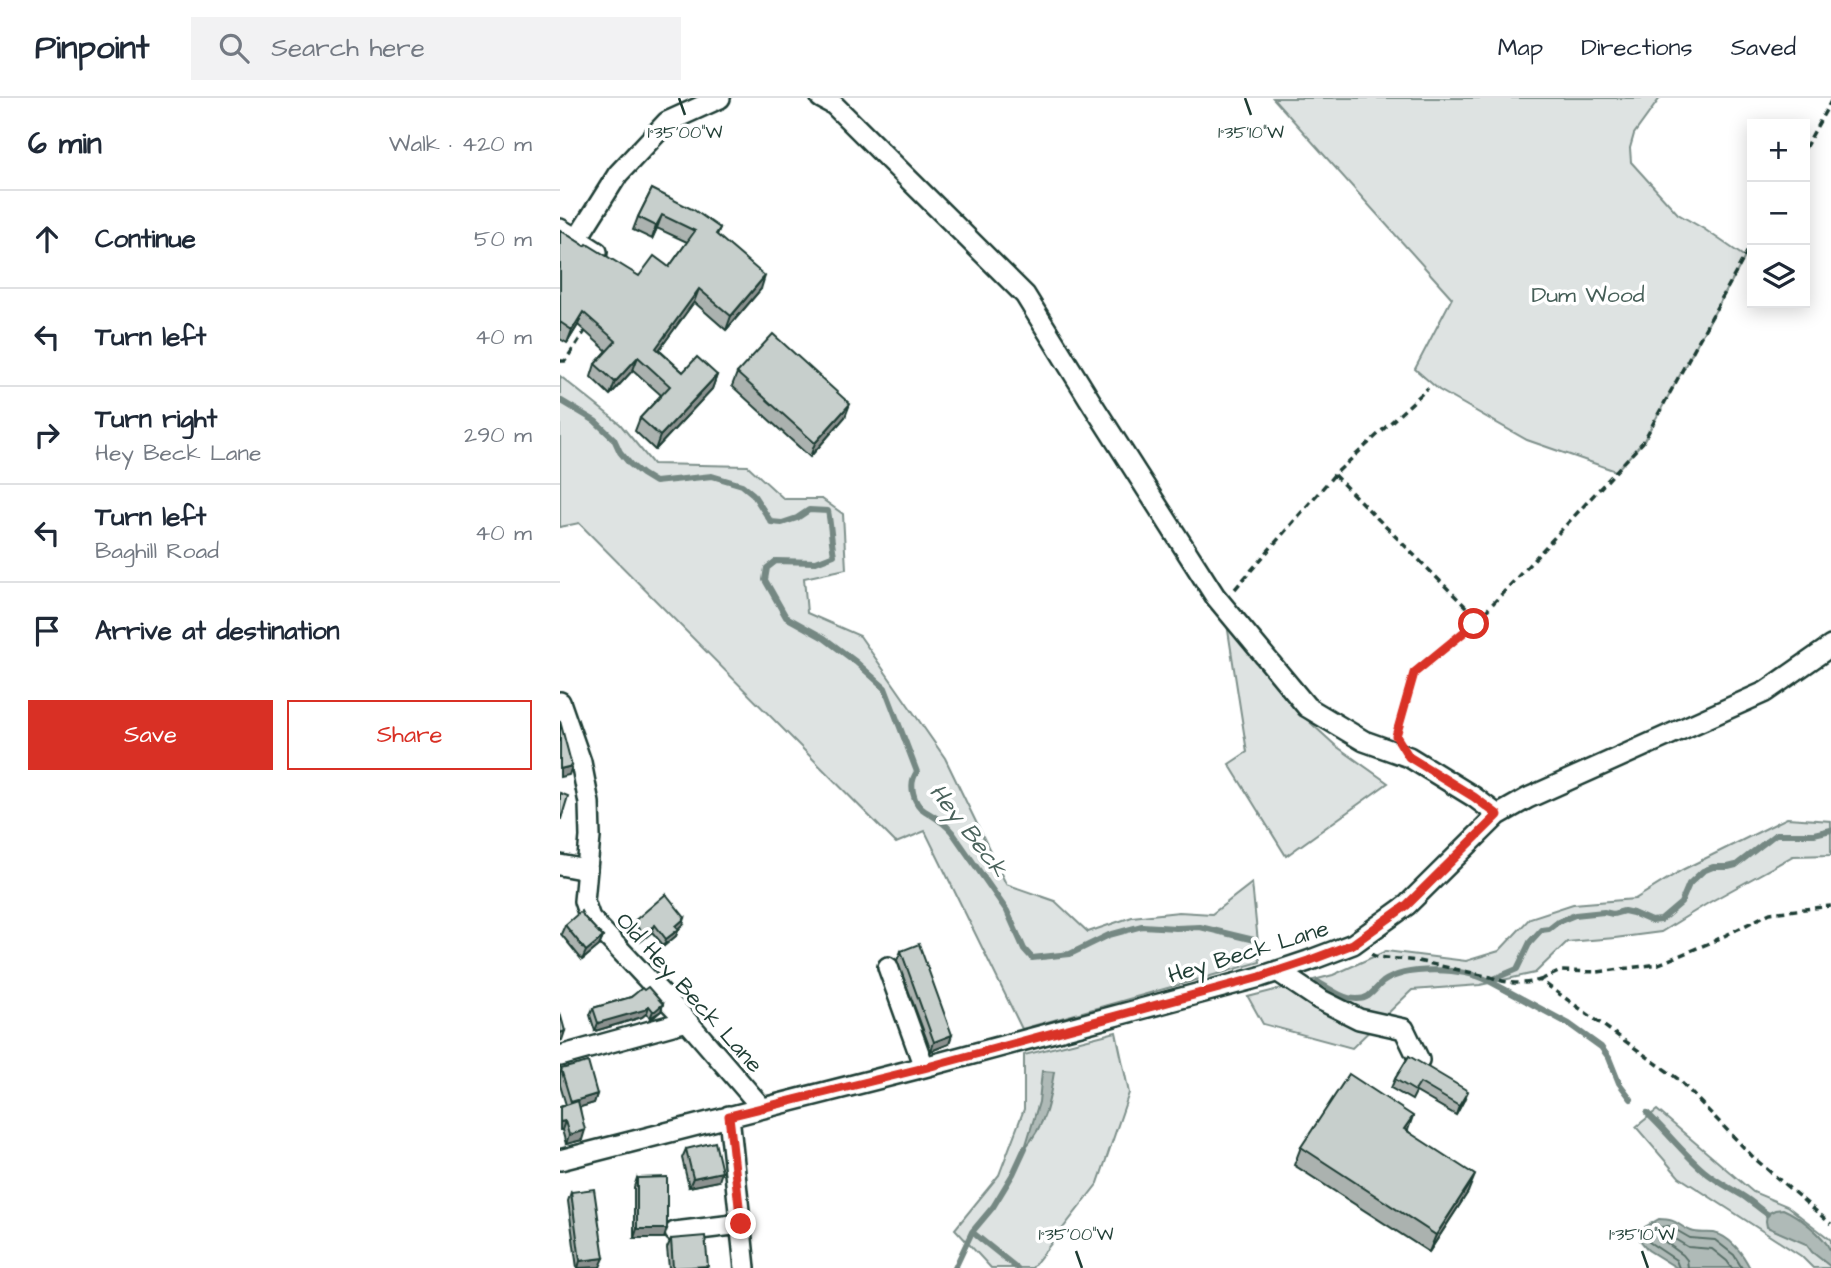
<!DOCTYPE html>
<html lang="en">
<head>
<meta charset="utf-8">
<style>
	:root { --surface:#fff; --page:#f2f2f3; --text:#1f2937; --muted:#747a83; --line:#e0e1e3; --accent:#d93025 }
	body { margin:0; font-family:"Architects Daughter",sans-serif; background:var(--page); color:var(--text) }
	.controls { position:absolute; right:21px; top:21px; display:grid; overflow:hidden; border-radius:0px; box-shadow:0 4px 18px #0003 }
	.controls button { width:63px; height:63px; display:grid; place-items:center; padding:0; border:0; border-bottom:2px solid var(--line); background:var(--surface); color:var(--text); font:35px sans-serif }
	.stop { position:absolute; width:21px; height:21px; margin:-16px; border:5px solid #d93025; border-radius:50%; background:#fff }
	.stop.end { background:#d93025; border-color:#fff; box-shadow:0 2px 7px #0008 }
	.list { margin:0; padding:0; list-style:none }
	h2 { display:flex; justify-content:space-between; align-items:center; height:91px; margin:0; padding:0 28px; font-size:30px }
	h2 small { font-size:23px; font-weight:400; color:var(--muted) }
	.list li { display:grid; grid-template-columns:46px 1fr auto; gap:21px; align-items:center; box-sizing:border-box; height:98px; padding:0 28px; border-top:2px solid var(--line) }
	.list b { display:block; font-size:26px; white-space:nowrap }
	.list p { margin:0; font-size:23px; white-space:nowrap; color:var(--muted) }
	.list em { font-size:23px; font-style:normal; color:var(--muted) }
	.actions { display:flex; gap:14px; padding:21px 28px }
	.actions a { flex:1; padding:16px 0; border:2px solid var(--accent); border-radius:0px; text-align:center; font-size:24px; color:var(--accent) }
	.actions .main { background:var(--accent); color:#fff }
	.icon { flex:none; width:38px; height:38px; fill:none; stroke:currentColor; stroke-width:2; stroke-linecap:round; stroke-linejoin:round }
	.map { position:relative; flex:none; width:1271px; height:1170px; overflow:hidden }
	header { display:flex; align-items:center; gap:42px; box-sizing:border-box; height:98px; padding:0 35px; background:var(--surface); border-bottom:2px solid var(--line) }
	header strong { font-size:33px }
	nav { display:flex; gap:38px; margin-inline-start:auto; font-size:24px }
	.search { width:490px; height:63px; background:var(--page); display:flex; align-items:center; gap:18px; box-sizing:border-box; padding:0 24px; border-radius:0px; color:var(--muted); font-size:26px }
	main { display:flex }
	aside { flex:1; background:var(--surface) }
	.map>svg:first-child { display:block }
	.green { fill:#dee3e2; stroke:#7e908b; stroke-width:2 }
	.water { fill:#afbab7; stroke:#758883; stroke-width:2 }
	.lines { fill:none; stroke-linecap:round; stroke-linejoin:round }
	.shore { stroke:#596f68; stroke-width:2 }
	.stream { stroke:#758883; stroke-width:6 }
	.minor-casing { stroke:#1f3d34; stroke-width:24 }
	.path { stroke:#1f3d34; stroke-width:3.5; stroke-dasharray:7 5; stroke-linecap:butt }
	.minor { stroke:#fff; stroke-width:19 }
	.wall { fill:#abb2af; stroke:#1f3d34; stroke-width:2 }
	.shaded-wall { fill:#8b918f; stroke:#1f3d34; stroke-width:2 }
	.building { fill:#c7cfcc; stroke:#1f3d34; stroke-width:2 }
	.route { stroke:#d93025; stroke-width:9 }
	.ticks { fill:none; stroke:#1f3d34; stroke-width:2.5 }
	.labels { text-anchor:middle; stroke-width:7; stroke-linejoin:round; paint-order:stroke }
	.park-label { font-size:23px; fill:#455e57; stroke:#fff }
	.street-label { font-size:23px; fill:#1f3d34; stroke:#fff }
	.water-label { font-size:24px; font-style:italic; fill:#4a625b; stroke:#fff }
	.ticks-label { font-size:18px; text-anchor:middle; fill:#1f3d34; stroke:#fff; stroke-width:7; stroke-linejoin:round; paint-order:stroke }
</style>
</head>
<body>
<header>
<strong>Pinpoint</strong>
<div class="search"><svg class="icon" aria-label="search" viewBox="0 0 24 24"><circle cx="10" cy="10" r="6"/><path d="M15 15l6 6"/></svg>Search here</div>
<nav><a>Map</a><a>Directions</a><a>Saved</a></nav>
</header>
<main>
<aside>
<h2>6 min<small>Walk · 420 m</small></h2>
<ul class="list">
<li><svg class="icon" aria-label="ahead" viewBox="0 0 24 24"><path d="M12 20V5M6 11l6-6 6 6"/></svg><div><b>Continue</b></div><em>50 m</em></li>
<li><svg class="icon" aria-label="left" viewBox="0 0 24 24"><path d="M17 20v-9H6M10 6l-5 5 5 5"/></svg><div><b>Turn left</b></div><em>40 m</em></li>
<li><svg class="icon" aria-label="right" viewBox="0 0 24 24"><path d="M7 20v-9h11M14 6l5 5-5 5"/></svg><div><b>Turn right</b><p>Hey Beck Lane</p></div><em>290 m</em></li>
<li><svg class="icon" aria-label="left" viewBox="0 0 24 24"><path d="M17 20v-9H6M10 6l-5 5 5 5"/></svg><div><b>Turn left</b><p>Baghill Road</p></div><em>40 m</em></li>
<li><svg class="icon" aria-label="arrive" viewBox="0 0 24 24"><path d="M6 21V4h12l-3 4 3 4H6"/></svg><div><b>Arrive at destination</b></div></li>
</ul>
<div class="actions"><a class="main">Save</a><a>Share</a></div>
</aside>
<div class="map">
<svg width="1271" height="1170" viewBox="0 0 1271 1170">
	<rect width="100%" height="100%" fill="#fff"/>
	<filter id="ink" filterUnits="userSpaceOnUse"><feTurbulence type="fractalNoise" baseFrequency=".0143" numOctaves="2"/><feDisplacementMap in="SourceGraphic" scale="14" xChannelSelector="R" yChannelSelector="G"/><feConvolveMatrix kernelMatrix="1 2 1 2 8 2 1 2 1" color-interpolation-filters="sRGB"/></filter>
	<g filter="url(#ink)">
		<path class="green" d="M713,0H1100L1074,36L1070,50L1071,64L1118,116L1144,131L1185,159L1083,344L1056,373L967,342L879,292L855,271L892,200Z
			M0,278L60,326L93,366L188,368L224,401H262L283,416L286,471L244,480L247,515L300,538L385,660L446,786L495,803L528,834L572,819L619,814L652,816L692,785L700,864L462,931L365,733L336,745L19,425L0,429Z
			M667,526L742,617L776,648L828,685L726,758L669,666L687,654Z
			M1227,720L1271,723V757L1233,758L1150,804L1101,834L1055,840L1007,844L975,875L920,887L852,892L792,950L703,926L688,899L773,877L826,853L906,863L939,853L970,820L1013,806L1075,801L1122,772Z
			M556,934L569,995L538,1085L472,1170H431L395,1131L439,1077L464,1011V957Z
			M1097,1012L1193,1094L1227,1108L1271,1142V1170H1253L1241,1158L1119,1079L1076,1029Z"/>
		<path class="water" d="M482,973L494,974C489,1006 486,1025 465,1050L479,1004Z
			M1223,1111C1237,1117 1264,1137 1270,1152C1271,1156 1271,1164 1271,1169L1252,1154L1246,1146L1207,1129L1206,1123L1207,1116L1215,1112Z
			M1099,1121C1118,1121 1116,1127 1131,1133C1138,1136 1146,1134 1154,1135C1170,1138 1183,1156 1190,1170H1117L1088,1152L1080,1142L1085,1129Z"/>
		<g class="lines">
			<path class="shore" d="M1119,1170L1116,1162L1089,1144V1138L1096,1130L1109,1128L1130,1140L1155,1142L1174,1157L1182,1170
				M1128,1170L1127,1162L1123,1157L1104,1143L1105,1138L1108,1137L1128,1149L1152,1151L1167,1163L1172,1170"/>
			<path class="stream" d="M0,302L35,323L54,341L60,354L70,366L82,376L95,384L152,378L182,387L193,396L211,424L222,425L237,420L249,412L268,413C271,428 271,442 274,457L256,464L216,463L207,470L205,482L226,519L264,540L296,564L325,590L357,674C348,685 353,706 365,713C376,720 384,724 392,734L447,813L464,851L472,860L510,856L549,837L582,828L616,830L640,829L694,842
				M929,883L1009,926L1041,949L1049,960L1059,985L1071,1001
				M758,884C770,891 783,901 797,901C811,901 814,891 823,884C847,867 904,870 929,883L957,871L970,844L981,832L989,831L998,824L1015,817L1044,814L1053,816L1064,813L1073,815L1091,823L1101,822L1121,805L1129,786L1143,773L1153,769H1168L1176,767L1216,736H1254L1271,732
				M1087,1015C1107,1034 1123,1055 1144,1073C1157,1084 1172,1091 1186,1100C1193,1105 1200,1111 1207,1116
				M412,1134L457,1170
				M395,1170L412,1134L433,1109L453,1076L465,1050"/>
			<defs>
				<path id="minor" d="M261,0L274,7L465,197L533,307L655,498L747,609L804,643L849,659L914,699L938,717
					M0,131L17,141
					M37,154L17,141L58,76L107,24L160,0
					M0,604L21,664L29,705L30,739L24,803L30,820L127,923L202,1010
					M0,767L27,772
					M328,869L364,969
					M717,873L759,901L799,921L844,931L859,962
					M0,958L127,923
					M169,1018L185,1170
					M0,1062L364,969L700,879L748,863L793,846L847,807L938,717L968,700L1205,594L1271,548
					M115,1134L181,1126"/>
			</defs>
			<use href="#minor" class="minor-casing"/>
			<path class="path" d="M1245,50L1271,3
				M0,263H5L27,230
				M774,377L918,521
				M675,491L774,377L868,290
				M837,636L854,575L914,526L1083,344L1192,145
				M811,856L817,859L858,863L931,879C947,886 964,887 980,882L1118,981L1194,1060L1271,1126
				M980,882L1001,873L1038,874L1099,866L1154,843L1210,815L1271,808"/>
			<use href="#minor" class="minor"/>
		</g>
		<path class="wall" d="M92,91L160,130L157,137L201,191L166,232L134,204L99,252L123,274L157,277L152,291L95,352L75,333L80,320L101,297L73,272L50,297L31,279L35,266L47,253L18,227L7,245L0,241V132L25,148L79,178L109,169L127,144L97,130L92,141L73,132L78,119Z
			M177,275L285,319L250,359L172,288Z
			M24,819L43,839L39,848L22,862L1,836L5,827Z
			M73,824L123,827L118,831L116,838L104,848L92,834L81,843L71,831Z
			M341,853L389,946L371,953L337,862Z
			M84,892L103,906L101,913L93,920H90L87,915L82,919L35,933L30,917L33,910L71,899Z
			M849,958L904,1002L896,1017L856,994L852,1002L831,990L835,981Z
			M1,971L37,996L34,1005L20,1009L22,1042L6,1046L2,1032H0V1009L6,1007L0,987V975Z
			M848,1033L908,1094L869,1154L734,1067L741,1049Z
			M126,1051L159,1083L129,1089L122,1060Z
			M77,1080L104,1140H74V1089Z
			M11,1094L40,1169L17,1170L8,1103Z
			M111,1141L147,1170H109L107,1150Z"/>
		<path class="shaded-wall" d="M102,117L97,130L92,141L96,128Z
			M205,178L201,191L166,232L171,218Z
			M139,191L134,204L91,263L96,250Z
			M23,214L18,227L7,245L12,232Z
			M78,259L73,272L50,297L55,284Z
			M157,277L152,291L95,352L100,338Z
			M290,306L285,319L250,359L255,345Z
			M12,668L9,677L0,679V671Z
			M125,820L123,827L114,835L116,828Z
			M95,827L92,834L81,843L83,836Z
			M119,831L116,838L104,848L106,841Z
			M43,839L39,848L22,862L26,853Z
			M103,906L101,913L90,920L93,913Z
			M89,908L87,915L82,919L35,933L38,925Z
			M5,933L2,942L0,943V935Z
			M392,937L389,946L371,953L374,944Z
			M908,993L904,1002L896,1017L899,1008Z
			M37,996L34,1005L8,1013L11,1004Z
			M853,1018L847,1035L844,1031Z
			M5,1023L2,1032H0V1024Z
			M25,1032L22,1042L6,1046L9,1037Z
			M162,1074L159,1083L129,1089L133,1080Z
			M915,1077L908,1094L869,1154L876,1137Z
			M77,1131H107L104,1140H74Z
			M44,1160L40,1169L18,1170L20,1163Z"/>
		<path class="building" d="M92,91L134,112L160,130L156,136L205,178L171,218L139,191L96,250L123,274L137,259L157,277L100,338L80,320L110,288L78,259L55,284L35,266L56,243L23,214L12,232L0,224V132L25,148L27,146L79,178L94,158L109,169L135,133L102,117L96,128L78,119Z
			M213,236L290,306L255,345L177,275Z
			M0,623L12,668L0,671Z
			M0,695L8,698L1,721H0Z
			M106,796L125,820L116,828L119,831L106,841L95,827L83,836L73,824Z
			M21,813L24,819L43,839L26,853L5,827Z
			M359,846L392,937L374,944L341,853Z
			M88,889L103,906L95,913H93L89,908L84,912L38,925L33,910L71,899L82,890L84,892Z
			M0,915L5,933L0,935Z
			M849,958L908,993L899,1008L860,985L855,993L835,981Z
			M28,964L37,996L11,1004L1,971Z
			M789,976L853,1018L844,1031L915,1077L876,1137L741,1049Z
			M18,1003L25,1032L9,1037L5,1023L0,1024V1009Z
			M155,1044L162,1074L133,1080L126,1051Z
			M107,1079V1131H77V1080Z
			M34,1091L44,1160L20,1163L11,1094Z
			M145,1138L148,1168L113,1170L111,1141Z"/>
	</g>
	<g class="lines" filter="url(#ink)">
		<path class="route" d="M181,1126L169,1018L364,970L700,879L748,863L793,846L847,807L938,717L914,699L849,659L836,638L854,575L914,526"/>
	</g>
	<path class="ticks" d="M119,0L125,17M685,0L691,17M516,1153L522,1170M1082,1153L1088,1170"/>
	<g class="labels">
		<g class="park-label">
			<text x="1028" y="204">Dum Wood</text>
		</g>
		<g class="street-label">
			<text transform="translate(688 853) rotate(-17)" y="8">Hey Beck Lane</text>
			<text transform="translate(130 894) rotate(48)" y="8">Old Hey Beck Lane</text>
		</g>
		<g class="water-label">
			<text transform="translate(409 732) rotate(52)" y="8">Hey Beck</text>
		</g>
	</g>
	<g class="ticks-label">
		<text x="125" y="40">1°35'00"W</text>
		<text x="691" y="40">1°35'10"W</text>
		<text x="516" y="1142">1°35'00"W</text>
		<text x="1082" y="1142">1°35'10"W</text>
	</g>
</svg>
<div class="controls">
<button>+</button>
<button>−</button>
<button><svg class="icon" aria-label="layers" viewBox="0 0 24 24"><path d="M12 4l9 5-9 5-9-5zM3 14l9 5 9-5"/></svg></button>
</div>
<div class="stop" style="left:914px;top:526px"></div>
<div class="stop end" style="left:181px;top:1126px"></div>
</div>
</main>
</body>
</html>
